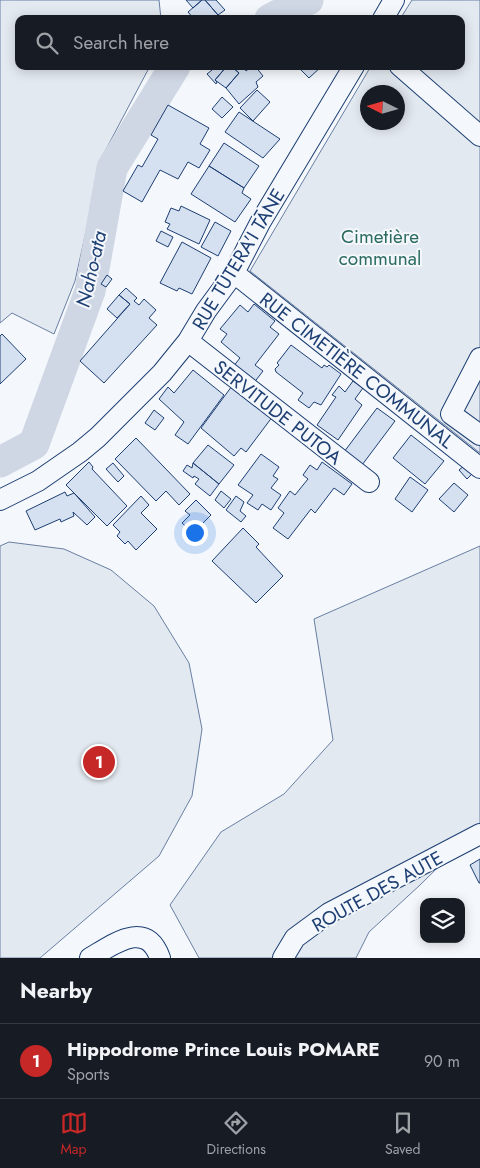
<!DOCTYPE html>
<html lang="en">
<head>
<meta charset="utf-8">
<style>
	:root { --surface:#171b24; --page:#20242c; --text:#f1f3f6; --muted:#9ea1a6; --line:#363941; --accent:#c62828 }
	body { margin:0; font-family:Jost,sans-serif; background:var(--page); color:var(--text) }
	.controls { position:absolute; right:15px; bottom:15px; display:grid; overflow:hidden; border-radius:10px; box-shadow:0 2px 12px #0003 }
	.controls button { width:45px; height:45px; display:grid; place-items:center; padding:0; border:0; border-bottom:1px solid var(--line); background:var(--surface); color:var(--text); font:25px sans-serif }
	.compass { position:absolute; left:360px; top:85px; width:45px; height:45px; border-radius:50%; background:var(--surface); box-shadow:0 2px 12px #0003; rotate:275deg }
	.you { position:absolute; left:194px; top:532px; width:18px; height:18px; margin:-12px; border:4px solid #fff; border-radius:50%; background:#1a73e8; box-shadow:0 0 0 8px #1a73e833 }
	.badge { display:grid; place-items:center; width:32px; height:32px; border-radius:50%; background:var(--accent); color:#fff; font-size:16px; font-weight:700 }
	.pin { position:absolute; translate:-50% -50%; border:2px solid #fff; box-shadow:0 1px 5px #0006 }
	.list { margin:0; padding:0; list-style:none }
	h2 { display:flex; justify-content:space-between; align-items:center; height:65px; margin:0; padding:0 20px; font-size:21px }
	h2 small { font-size:16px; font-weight:400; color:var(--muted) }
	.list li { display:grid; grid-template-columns:32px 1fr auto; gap:15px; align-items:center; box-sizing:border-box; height:75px; padding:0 20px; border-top:1px solid var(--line) }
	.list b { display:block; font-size:19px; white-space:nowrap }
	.list p { margin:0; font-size:16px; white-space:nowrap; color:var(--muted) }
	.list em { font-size:16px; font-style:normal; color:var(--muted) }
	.icon { flex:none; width:28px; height:28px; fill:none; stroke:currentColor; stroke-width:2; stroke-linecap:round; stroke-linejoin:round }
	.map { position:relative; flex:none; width:480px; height:958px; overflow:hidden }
	.search { position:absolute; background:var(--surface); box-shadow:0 2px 12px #0003; left:15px; right:15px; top:15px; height:55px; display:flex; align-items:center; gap:12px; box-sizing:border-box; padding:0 18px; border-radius:10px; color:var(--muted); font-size:19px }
	.sheet { height:140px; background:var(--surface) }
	nav { display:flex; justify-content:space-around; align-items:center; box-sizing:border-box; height:70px; border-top:1px solid var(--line); background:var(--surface); font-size:14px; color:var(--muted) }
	nav a { display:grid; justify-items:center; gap:2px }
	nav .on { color:var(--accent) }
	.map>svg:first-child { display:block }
	.green { fill:#e3e9f0; stroke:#687fa3; fill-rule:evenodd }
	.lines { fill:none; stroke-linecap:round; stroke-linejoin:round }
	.river { stroke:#cfd7e4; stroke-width:31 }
	.building { fill:#d5e0f0; stroke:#1d3f73 }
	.minor-casing { stroke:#1d3f73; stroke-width:22 }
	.minor { stroke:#f4f7fb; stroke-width:20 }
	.labels { text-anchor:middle; stroke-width:4; stroke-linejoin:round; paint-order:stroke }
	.park-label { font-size:19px; fill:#2c6c60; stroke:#f4f7fb }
	.street-label { font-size:19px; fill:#1d3f73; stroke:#f4f7fb }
	.water-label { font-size:20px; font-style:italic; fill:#1d3f73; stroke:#f4f7fb }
</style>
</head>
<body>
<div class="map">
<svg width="480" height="958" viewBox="0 0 480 958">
	<rect width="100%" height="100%" fill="#f4f7fb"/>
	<path class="green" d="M0,0H159L161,19H19V66H150L103,155L75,281L54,334L12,313L0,323Z
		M412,0H480V453L250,271L371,66H461V19H400ZM368,92H398V122H368Z
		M9,542L64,549L111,570L154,606L189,663L202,729L192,796L159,856L40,958H0V546Z
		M480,546V826L420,885L369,932L356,958H199L170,905L221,832L284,794L333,740L314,619Z"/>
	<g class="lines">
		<path class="river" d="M270,19L308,0
			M0,462L34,444L90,291L112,168L175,66"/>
	</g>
	<path class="building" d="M186,0H202L193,8Z
		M202,0H205L218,15L215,19H194L188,12Z
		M205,0H216L225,10L218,15Z
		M208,66H227L215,80L217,82L216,84L207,74L212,70Z
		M227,66H231L239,73L226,88L215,80Z
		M231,66H243L246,71L252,66H255L263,76L256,82L258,87L239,104L226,88L239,73Z
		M297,66H322L309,78Z
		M257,90L270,102L253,121L240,108Z
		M222,97L233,107L222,118L212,109Z
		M168,105L209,128L200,144L210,150L199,168L188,162L178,179L160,170L142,202L123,191L138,165L142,167L158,139L151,135Z
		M239,112L280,139L263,158L225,132Z
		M224,143L259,166L244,188L209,166Z
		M209,166L244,188L242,193L251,199L235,222L191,194Z
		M181,206L210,220L199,244L167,229L170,224L165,222L171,208L179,211Z
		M215,222L231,231L218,256L201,247Z
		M161,231L173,237L168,247L156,241Z
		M182,242L211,258L192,294L179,288L177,291L160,283Z
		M107,275L112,279L106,287L101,284Z
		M126,288L137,298L134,301L139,305L144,299L156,310L149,318L157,325L104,383L80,361L130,304L119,295Z
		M119,295L130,304L117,318L107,309Z
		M254,304L275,321L270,327L279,334L255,365L263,371L253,384L232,368L240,358L221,342L227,334L220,329L240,305L248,312Z
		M2,334L26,359L0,384V336Z
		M291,345L322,368L324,365L327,367L329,365L341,374L321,405L314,402L309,408L298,400L303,393L276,372L275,369L279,365L277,363Z
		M193,370L224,395L188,444L175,435L184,422L159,399L168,387L174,393Z
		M353,381L363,388L355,399L362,405L338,440L317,425L336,397L332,395L339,386L345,392Z
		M232,386L273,416L246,452L241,448L234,456L201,428Z
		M377,408L395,421L362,465L344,452Z
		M154,410L164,418L155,430L145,423Z
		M411,435L444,461L425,484L393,458Z
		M136,438L190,494L179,505L166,491L156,501L115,459Z
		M208,445L234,465L219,484L193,463Z
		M261,454L279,467L273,476L278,479L271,488L281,495L271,510L262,504L258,510L247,503L253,495L238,485Z
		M89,462L93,467L92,469L127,506L107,526L66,485Z
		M322,462L352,484L344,495L334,488L315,513L311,509L288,539L273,528L284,513L278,508L290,491L295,495L308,479L303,475L310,465L317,470Z
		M113,463L124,476L118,482L106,469Z
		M193,463L219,484L210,496L195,484L199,479L194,476L193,478L183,471L187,465L192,468Z
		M465,465L473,473L467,479L459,470Z
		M410,477L428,490L412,512L395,499Z
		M454,483L468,495L454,512L439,499Z
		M221,491L231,499L224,508L215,500Z
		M65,492L67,496L74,493L95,517L87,525L73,512L74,516L61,522L60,519L35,530L26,511Z
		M141,496L149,505L141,513L157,529L136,550L128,541L125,544L117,536L120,532L113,525Z
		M236,496L244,502L240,511L246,516L241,522L226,510Z
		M196,500L211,515L193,533L182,523L190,515L185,511Z
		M243,528L259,544L256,547L283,576L256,603L212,561Z
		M480,859V883H479L470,865Z"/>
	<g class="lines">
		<defs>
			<path id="minor" d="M383,19L394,0
				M400,66L480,136
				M234,273L480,468
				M188,341L369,482
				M480,358L451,414L480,435
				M0,500L38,481L80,452L98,437L162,373L188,341L206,311L234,273L261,221L354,66
				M90,958C114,944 146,919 160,958
				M283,958L295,938L329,913L480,834"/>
		</defs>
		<use href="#minor" class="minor-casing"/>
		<use href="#minor" class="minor"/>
	</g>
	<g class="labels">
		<g class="park-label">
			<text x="380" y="243">Cimetière<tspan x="380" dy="22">communal</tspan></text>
		</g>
		<g class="street-label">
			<text transform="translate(238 259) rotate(-59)" y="7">RUE TŪTERA'I TĀNE</text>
			<text transform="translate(357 370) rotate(38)" y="7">RUE CIMETIÈRE COMMUNAL</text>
			<text transform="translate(278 412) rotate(38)" y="7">SERVITUDE PUTOA</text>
			<text transform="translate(377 891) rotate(-29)" y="7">ROUTE DES AUTE</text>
		</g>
		<g class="water-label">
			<text transform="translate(91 269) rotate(-77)" y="7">Naho-ata</text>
		</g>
	</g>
</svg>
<div class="controls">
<button><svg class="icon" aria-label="layers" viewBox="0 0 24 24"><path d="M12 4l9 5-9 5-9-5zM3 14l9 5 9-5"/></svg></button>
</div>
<svg class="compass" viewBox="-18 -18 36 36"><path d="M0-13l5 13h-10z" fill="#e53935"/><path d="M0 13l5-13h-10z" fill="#9ea1a6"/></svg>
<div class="you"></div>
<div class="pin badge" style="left:99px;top:762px">1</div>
<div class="search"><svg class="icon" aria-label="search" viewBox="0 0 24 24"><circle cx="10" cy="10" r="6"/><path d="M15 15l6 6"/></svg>Search here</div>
</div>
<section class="sheet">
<h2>Nearby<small></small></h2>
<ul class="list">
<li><span class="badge">1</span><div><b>Hippodrome Prince Louis POMARE</b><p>Sports</p></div><em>90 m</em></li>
</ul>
</section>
<nav>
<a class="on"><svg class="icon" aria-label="map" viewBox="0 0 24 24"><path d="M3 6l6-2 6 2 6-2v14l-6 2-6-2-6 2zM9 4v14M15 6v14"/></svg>Map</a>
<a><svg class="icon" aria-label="directions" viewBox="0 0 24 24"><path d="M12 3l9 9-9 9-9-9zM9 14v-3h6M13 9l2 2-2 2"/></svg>Directions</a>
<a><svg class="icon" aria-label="saved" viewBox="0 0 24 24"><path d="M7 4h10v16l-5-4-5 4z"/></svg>Saved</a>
</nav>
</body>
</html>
